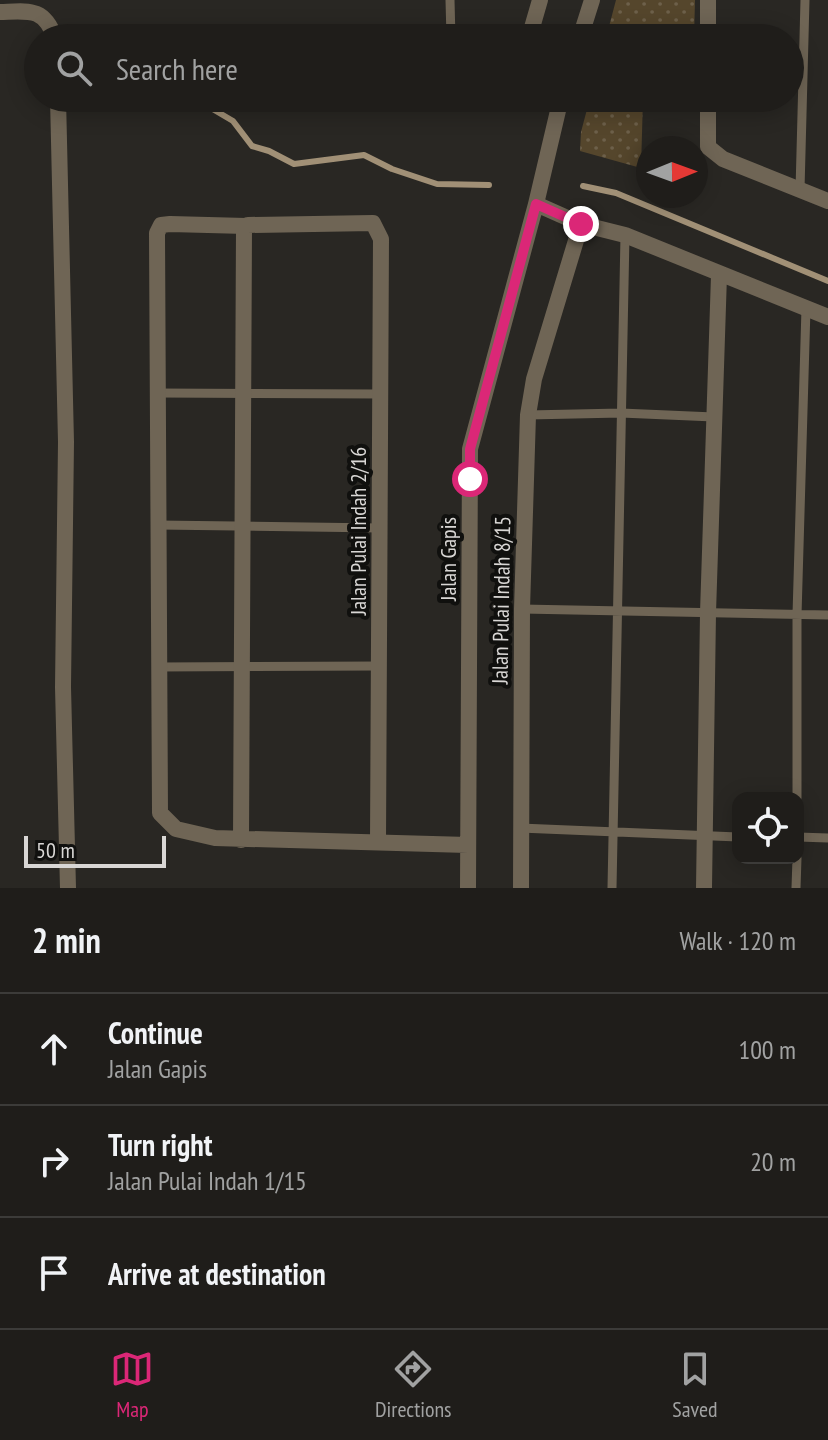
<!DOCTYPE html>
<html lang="en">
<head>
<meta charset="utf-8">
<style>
	:root { --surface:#1f1d1a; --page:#2c2a27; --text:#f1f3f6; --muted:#a1a2a2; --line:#3c3b39; --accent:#db2777 }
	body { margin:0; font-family:"PT Sans Narrow",sans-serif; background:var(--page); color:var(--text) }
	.controls { position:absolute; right:24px; bottom:24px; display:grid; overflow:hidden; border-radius:16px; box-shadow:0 4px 20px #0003 }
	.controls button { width:72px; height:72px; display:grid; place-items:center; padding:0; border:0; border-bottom:2px solid var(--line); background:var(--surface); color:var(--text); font:40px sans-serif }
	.compass { position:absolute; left:636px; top:136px; width:72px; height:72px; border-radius:50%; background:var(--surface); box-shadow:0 4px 20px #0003; rotate:89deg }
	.scale { position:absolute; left:24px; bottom:20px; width:142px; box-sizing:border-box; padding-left:8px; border:4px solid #d9d7d5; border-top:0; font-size:22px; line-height:28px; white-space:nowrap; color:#d9d7d5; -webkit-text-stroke:6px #10100e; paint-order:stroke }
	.stop { position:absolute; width:24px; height:24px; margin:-18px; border:6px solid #db2777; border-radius:50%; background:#fff }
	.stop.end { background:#db2777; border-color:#fff; box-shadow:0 2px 8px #0008 }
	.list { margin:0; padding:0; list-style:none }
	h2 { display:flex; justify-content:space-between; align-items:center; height:104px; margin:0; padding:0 32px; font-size:34px }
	h2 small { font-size:26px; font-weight:400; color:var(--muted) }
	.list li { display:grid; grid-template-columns:52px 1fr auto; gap:24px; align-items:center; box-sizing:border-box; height:112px; padding:0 32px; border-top:2px solid var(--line) }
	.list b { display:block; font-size:30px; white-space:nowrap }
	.list p { margin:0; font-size:26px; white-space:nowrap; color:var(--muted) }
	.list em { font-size:26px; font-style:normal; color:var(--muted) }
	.icon { flex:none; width:44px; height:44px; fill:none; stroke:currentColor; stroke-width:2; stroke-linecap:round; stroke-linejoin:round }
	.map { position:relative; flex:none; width:828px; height:888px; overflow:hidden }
	.search { position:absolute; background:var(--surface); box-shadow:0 4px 20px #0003; left:24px; right:24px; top:24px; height:88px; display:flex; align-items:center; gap:20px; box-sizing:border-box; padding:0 28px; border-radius:44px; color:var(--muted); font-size:30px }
	.sheet { height:440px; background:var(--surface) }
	nav { display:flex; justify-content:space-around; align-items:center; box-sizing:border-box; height:112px; border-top:2px solid var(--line); background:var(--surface); font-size:22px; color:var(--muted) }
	nav a { display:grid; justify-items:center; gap:4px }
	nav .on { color:var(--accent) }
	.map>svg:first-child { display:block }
	.park { fill:url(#park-dots) }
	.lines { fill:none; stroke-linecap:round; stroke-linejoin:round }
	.stream { stroke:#a19076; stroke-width:6 }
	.service { stroke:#6f6555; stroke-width:9 }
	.minor { stroke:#6f6555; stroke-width:16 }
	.route { stroke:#db2777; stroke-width:10 }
	.labels { text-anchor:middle; stroke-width:8; stroke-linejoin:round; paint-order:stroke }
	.street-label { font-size:22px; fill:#d9d7d5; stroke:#10100e }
</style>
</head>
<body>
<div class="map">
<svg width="828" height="888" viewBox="0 0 828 888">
	<defs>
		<pattern id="park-dots" width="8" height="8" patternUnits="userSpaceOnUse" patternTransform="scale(2)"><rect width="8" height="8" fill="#55462c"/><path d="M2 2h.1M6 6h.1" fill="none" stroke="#6d604a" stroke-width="1.8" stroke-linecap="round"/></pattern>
	</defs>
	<rect width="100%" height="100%" fill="#292723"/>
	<path class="park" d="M616,0H695L694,38H606Z
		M590,98H643L641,168L580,151L581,132Z"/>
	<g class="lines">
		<path class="stream" d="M194,98L233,121L252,146L269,151L294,164L364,155L392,169L437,184L489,185
			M583,186L616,193L828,281"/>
		<path class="service" d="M450,0L451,38
			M800,190L805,0
			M157,393L380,394
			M528,415L621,413L714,417
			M158,525L380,528
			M522,609L828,615
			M158,667L379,666
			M797,798V615L806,308
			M520,828L738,837
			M798,837L828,838
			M612,888L625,235
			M796,888L797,858"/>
		<path class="minor" d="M0,12C29,11 44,7 55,38
			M529,38L540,0
			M580,38L592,0
			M708,38V0
			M58,98L66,442L63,687L68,888
			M708,98V147L723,159L828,201
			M536,204L581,224L625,235L828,317
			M246,226L170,224L161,225L157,233L160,813L176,829L215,838L468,845
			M241,840L244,229L248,225L373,223L381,239L378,842
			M468,888L470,449L536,204L561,98
			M521,888L522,609L528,415L534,379L581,224
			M704,888L708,613L719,275"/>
	</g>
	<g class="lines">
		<path class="route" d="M470,479V449L536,204L581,224"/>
	</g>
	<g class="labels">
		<g class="street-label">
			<text transform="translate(358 531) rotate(-90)" y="8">Jalan Pulai Indah 2/16</text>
			<text transform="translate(448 559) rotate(-90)" y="8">Jalan Gapis</text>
			<text transform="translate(501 600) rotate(-89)" y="8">Jalan Pulai Indah 8/15</text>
		</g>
	</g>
</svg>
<div class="controls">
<button><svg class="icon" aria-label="locate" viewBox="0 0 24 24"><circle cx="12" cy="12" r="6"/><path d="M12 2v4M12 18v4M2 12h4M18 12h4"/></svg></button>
</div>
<svg class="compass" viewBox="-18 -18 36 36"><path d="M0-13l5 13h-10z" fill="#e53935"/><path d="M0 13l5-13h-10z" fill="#a1a2a2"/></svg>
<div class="scale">50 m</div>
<div class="stop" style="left:470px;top:479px"></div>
<div class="stop end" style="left:581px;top:224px"></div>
<div class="search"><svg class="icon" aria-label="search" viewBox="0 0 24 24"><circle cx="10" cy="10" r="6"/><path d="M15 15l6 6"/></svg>Search here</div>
</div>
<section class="sheet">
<h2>2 min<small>Walk · 120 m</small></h2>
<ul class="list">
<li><svg class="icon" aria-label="ahead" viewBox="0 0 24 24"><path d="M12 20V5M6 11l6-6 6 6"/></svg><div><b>Continue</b><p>Jalan Gapis</p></div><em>100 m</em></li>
<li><svg class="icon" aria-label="right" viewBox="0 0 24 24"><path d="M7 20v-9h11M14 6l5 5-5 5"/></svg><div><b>Turn right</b><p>Jalan Pulai Indah 1/15</p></div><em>20 m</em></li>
<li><svg class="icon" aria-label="arrive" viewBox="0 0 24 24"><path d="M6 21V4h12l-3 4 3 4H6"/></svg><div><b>Arrive at destination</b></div></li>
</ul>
</section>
<nav>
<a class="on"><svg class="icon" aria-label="map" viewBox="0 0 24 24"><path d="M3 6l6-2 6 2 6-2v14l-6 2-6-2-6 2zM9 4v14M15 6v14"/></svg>Map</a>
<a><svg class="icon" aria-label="directions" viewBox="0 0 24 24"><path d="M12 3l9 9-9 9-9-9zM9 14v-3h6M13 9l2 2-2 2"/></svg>Directions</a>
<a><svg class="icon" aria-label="saved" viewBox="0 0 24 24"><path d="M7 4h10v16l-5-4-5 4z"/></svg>Saved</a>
</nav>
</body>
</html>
